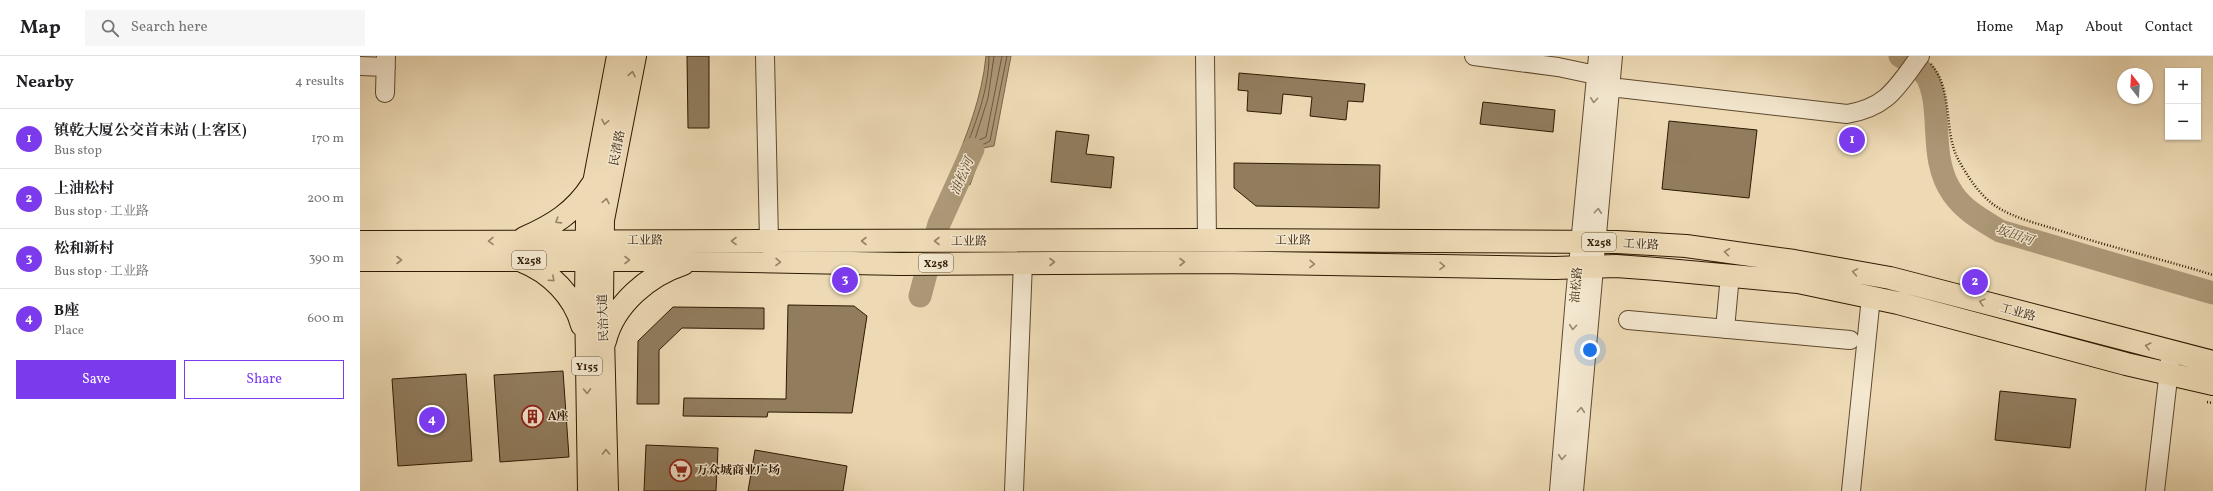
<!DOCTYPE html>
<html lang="en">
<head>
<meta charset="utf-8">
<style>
	:root { --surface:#fff; --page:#f6f6f6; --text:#202124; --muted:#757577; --line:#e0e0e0; --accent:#7c3aed }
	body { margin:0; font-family:Vollkorn,"Noto Serif SC",serif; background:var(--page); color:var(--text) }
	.controls { position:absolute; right:12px; top:12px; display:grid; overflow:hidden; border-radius:0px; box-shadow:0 1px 3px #0004 }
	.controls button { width:36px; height:36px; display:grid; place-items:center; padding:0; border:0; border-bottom:1px solid var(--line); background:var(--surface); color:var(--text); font:20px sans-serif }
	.compass { position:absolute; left:1757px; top:12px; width:36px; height:36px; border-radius:50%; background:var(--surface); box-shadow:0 1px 3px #0004; rotate:343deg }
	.you { position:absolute; left:1230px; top:294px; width:14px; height:14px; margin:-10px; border:3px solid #fff; border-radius:50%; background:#1a73e8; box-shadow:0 0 0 6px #1a73e833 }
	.badge { display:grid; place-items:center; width:26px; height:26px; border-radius:50%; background:var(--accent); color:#fff; font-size:13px; font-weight:700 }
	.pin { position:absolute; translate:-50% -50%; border:2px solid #fff; box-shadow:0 1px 4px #0006 }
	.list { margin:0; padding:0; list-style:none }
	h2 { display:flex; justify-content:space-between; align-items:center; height:52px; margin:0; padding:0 16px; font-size:17px }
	h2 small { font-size:13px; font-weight:400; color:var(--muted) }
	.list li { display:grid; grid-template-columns:26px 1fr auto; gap:12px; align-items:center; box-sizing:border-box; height:60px; padding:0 16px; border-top:1px solid var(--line) }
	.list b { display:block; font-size:15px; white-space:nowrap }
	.list p { margin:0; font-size:13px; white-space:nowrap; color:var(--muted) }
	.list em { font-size:13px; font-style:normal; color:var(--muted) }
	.actions { display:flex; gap:8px; padding:12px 16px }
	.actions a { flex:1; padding:9px 0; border:1px solid var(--accent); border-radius:0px; text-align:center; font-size:14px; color:var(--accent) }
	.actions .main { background:var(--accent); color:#fff }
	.icon { flex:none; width:22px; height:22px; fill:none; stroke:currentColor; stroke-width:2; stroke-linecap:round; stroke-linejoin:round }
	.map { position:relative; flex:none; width:1853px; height:435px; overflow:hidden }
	header { display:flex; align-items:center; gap:24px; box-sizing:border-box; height:56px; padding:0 20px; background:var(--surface); border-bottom:1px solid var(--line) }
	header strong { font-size:19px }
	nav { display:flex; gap:22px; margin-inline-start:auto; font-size:14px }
	.search { width:280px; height:36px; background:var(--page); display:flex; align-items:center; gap:10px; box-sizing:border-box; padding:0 14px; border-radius:0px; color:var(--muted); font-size:15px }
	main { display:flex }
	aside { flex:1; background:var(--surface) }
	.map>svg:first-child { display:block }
	.water { fill:#ac9877; stroke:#7a6547 }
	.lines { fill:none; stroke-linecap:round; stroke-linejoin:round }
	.shore { stroke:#6d583c; stroke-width:1 }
	.river { stroke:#ac9877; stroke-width:23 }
	.building { fill:#917d5e; stroke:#2e1900 }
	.minor-casing { stroke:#5e492d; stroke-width:20 }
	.major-casing { stroke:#2e1900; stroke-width:24 }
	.path { stroke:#2e1900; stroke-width:2.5; stroke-dasharray:1 2; stroke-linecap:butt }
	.minor { stroke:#f3e7cf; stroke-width:18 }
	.major { stroke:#eddab5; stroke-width:22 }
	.oneway { stroke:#978364 }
	.oneway2 { stroke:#9a8a72 }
	.labels { text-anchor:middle; stroke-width:3; stroke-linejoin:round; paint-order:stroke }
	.shield { fill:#f3e7cf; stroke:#69573e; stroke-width:1 }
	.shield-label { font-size:11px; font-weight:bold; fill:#2e1900 }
	.street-label { font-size:12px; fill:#2e1900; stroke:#f3e7cf }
	.poi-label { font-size:12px; font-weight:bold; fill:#2e1900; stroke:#f3e7cf; text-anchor:start }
	.water-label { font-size:13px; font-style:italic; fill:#604c30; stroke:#f3e7cf }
</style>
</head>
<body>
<header>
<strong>Map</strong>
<div class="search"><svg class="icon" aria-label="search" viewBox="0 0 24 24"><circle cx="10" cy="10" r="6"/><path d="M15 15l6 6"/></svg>Search here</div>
<nav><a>Home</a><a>Map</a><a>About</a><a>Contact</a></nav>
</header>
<main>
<aside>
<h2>Nearby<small>4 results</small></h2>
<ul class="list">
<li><span class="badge">1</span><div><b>镇乾大厦公交首末站 (上客区)</b><p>Bus stop</p></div><em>170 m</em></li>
<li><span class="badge">2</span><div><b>上油松村</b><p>Bus stop · 工业路</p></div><em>200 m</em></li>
<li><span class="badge">3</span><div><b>松和新村</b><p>Bus stop · 工业路</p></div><em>390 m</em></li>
<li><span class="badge">4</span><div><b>B座</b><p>Place</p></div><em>600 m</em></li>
</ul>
<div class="actions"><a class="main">Save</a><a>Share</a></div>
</aside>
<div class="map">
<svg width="1853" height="435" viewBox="0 0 1853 435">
	<rect width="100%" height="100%" fill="#eddab5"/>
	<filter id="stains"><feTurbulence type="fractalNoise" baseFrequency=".005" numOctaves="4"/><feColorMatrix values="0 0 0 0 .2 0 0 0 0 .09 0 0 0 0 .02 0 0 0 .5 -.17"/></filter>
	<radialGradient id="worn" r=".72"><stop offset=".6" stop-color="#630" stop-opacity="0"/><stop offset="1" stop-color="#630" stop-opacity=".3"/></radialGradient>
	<path class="water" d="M626,0H651L634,90L623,92L610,129L591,117C607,79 622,41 626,0Z"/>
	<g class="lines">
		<path class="shore" d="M629,0C629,39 611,78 597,114L607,122L620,90L630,85L647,0
			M634,0L628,42L615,83L617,85L626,81L642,0"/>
		<path class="river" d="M1540,0C1550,6 1565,14 1569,25C1583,59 1568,102 1593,138C1605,155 1622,164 1640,175L1853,237
			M560,240L579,168L613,93"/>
	</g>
	<path class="building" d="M327,0H349V72H328Z
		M879,17L1005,28L1003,46L988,45L986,64L950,60L952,41L923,38L921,58L887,55L888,35L878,34Z
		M1123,46L1195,54L1193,76L1120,68Z
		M1309,65L1397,74L1389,142L1302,133Z
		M696,75L729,79L726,98L754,101L751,132L691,126Z
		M874,107L1020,109L1019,152L896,150L874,132Z
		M428,249L494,250L507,260L492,357L408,356L407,361L323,360L324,342L426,343Z
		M313,251L404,252V273L322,272L299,294V348H277L278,285Z
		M203,315L209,401L140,406L134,319Z
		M106,318L112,405L38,410L32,323Z
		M1640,335L1716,343L1710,392L1635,384Z
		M286,389L358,392L356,435H284Z
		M395,394L487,410L483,435H388Z"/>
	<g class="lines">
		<defs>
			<path id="minor" d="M405,0L409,185
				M845,0L847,184
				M1114,0L1198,11L1236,19
				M0,10L26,11
				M1250,31L1487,58C1528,51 1537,31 1560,0
				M25,37L26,0
				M1268,264L1490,284
				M1365,273L1370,219
				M654,435L663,206
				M1199,435L1215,241L1238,0
				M1214,435L1253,0
				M1491,435L1511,241
				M1795,435L1810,305"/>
			<path id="major" d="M164,182C192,170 215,156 232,129
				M0,186L847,184L1257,186L1326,190L1434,205L1530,222L1853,306
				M0,204H337L541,208L860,206L1195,212L1256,210L1297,213L1438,226L1538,247L1766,308L1853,328
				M162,205C190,216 214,240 222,269
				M245,285C254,248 289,219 323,208
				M229,435L226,242L227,164L258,0
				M247,435L242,243L243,164L275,0"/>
		</defs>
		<use href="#minor" class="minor-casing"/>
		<use href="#major" class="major-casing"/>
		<path class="path" d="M1571,8C1594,35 1583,74 1598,103C1607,120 1619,138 1634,149C1653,162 1676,167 1698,174C1749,191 1802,203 1853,219
			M1847,346L1853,347"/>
		<use href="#minor" class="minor"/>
		<use href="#major" class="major"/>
	</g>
	<defs><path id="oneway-chevron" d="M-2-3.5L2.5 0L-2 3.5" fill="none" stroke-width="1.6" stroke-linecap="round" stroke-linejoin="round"/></defs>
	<g class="oneway">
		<use href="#oneway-chevron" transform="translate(272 18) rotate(-79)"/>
		<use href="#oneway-chevron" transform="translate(245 66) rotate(101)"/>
		<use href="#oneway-chevron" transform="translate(246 145) rotate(-79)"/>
		<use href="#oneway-chevron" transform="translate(198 165) rotate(148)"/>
		<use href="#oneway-chevron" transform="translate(131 185) rotate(179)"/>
		<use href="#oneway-chevron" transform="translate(374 185) rotate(-180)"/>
		<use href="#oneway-chevron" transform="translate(504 185) rotate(180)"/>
		<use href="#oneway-chevron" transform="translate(577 185) rotate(180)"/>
		<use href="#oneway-chevron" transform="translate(1367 196) rotate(-172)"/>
		<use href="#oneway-chevron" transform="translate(39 204)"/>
		<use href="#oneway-chevron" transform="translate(267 204)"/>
		<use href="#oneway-chevron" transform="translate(418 206) rotate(1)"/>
		<use href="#oneway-chevron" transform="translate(692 206)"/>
		<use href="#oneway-chevron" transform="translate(822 206)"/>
		<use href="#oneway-chevron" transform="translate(952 208) rotate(1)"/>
		<use href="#oneway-chevron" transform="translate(1082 210) rotate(1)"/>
		<use href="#oneway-chevron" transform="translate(1495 216) rotate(-170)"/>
		<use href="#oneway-chevron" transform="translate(192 223) rotate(42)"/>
		<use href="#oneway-chevron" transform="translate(1622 246) rotate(-165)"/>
		<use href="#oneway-chevron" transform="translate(1788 290) rotate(-166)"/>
		<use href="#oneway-chevron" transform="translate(227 335) rotate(89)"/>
		<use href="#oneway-chevron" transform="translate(246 396) rotate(-91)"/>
	</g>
	<g class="oneway2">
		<use href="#oneway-chevron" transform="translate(1234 44) rotate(95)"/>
		<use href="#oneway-chevron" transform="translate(1238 155) rotate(-85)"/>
		<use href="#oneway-chevron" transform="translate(1213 271) rotate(95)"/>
		<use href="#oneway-chevron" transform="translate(1221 354) rotate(-85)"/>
		<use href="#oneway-chevron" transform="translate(1202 401) rotate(95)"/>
	</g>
	<defs>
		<symbol id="building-ring" viewBox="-11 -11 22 22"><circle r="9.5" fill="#f3e7cf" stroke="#8f2418" stroke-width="1.5"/><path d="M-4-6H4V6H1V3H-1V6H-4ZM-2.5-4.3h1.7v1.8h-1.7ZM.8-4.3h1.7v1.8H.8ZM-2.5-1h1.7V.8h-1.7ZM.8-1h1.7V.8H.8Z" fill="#8f2418"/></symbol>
		<symbol id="supermarket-ring" viewBox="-11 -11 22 22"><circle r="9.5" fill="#f3e7cf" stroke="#8f2418" stroke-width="1.5"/><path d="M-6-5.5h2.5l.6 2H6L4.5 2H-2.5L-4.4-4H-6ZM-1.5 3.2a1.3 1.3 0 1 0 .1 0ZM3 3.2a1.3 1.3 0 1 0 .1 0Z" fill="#8f2418"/></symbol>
	</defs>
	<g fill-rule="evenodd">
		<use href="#building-ring" x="160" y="348" width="25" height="25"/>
		<use href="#supermarket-ring" x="308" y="402" width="25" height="25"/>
	</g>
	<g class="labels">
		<g class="shield">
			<rect x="1222" y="177" width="34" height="18" rx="3"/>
			<rect x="152" y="195" width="34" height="18" rx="3"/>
			<rect x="559" y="198" width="34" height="18" rx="3"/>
			<rect x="212" y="301" width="30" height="18" rx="3"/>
		</g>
		<g class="shield-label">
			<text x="1239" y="190">X258</text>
			<text x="169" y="208">X258</text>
			<text x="576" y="211">X258</text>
			<text x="227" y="314">Y155</text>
		</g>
		<g class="street-label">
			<text transform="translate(257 92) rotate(-79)" y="4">民清路</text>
			<text x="285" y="188">工业路</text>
			<text x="933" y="188">工业路</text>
			<text x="609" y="189">工业路</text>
			<text transform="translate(1281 188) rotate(3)" y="4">工业路</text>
			<text transform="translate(1216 229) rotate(-85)" y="4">油松路</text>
			<text transform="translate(1658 256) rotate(15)" y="4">工业路</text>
			<text transform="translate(243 262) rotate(-92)" y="4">民治大道</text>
		</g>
		<g class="poi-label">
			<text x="188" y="364">A座</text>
			<text x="336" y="418">万众城商业广场</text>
		</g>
		<g class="water-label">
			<text transform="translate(601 120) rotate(-66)" y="5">油松河</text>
			<text transform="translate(1655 178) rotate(19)" y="5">坂田河</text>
		</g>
	</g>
	<rect width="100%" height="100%" filter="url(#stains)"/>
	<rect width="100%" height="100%" fill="url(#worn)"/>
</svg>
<div class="controls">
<button>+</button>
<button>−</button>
</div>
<svg class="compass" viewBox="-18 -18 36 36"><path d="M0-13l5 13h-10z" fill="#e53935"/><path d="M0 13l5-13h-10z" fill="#757577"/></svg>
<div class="you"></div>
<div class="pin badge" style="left:1492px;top:84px">1</div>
<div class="pin badge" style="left:1615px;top:226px">2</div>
<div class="pin badge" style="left:485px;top:224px">3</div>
<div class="pin badge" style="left:72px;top:364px">4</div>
</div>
</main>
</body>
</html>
